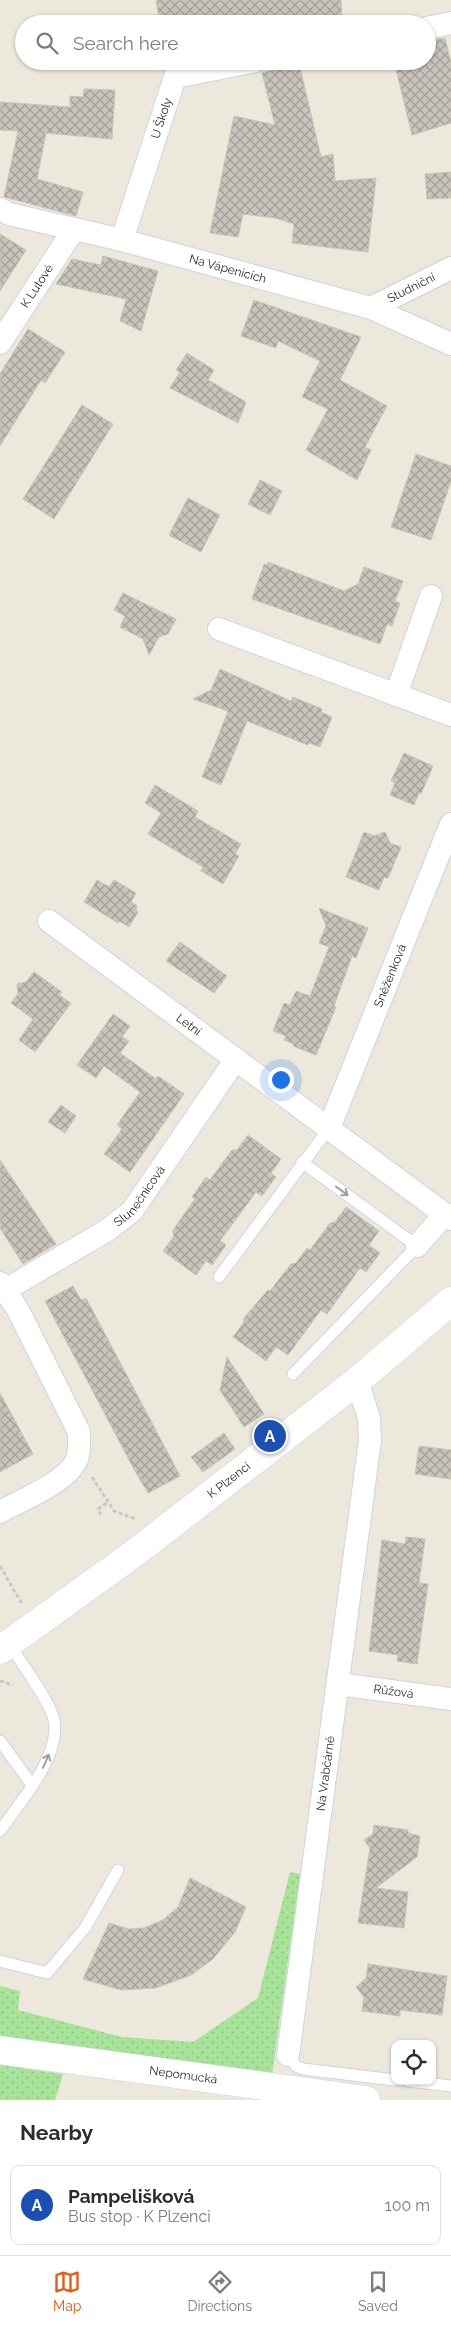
<!DOCTYPE html>
<html lang="en">
<head>
<meta charset="utf-8">
<style>
	:root { --surface:#fff; --page:#f2f2f3; --text:#2b2b33; --muted:#7c7c81; --line:#e1e1e2; --accent:#ea580c }
	body { margin:0; font-family:Raleway,sans-serif; background:var(--page); color:var(--text) }
	.controls { position:absolute; right:15px; bottom:15px; display:grid; overflow:hidden; border-radius:10px; box-shadow:0 1px 4px #0004 }
	.controls button { width:45px; height:45px; display:grid; place-items:center; padding:0; border:0; border-bottom:1px solid var(--line); background:var(--surface); color:var(--text); font:25px sans-serif }
	.you { position:absolute; left:280px; top:1079px; width:18px; height:18px; margin:-12px; border:4px solid #fff; border-radius:50%; background:#1a73e8; box-shadow:0 0 0 8px #1a73e833 }
	.badge { display:grid; place-items:center; width:32px; height:32px; border-radius:50%; background:var(--accent); color:#fff; font-size:16px; font-weight:700 }
	.pin { position:absolute; translate:-50% -50%; border:2px solid #fff; box-shadow:0 1px 5px #0006 }
	.list { margin:0; padding:0; list-style:none }
	h2 { display:flex; justify-content:space-between; align-items:center; height:65px; margin:0; padding:0 20px; font-size:21px }
	h2 small { font-size:16px; font-weight:400; color:var(--muted) }
	.list li { display:grid; grid-template-columns:32px 1fr auto; gap:15px; align-items:center; box-sizing:border-box; height:80px; margin:0 10px 10px; padding:0 10px; border:1px solid var(--line); border-radius:10px }
	.list b { display:block; font-size:19px; white-space:nowrap }
	.list p { margin:0; font-size:16px; white-space:nowrap; color:var(--muted) }
	.list em { font-size:16px; font-style:normal; color:var(--muted) }
	.icon { flex:none; width:28px; height:28px; fill:none; stroke:currentColor; stroke-width:2; stroke-linecap:round; stroke-linejoin:round }
	.map { position:relative; flex:none; width:451px; height:2100px; overflow:hidden }
	.search { position:absolute; background:var(--surface); box-shadow:0 1px 4px #0004; left:15px; right:15px; top:15px; height:55px; display:flex; align-items:center; gap:12px; box-sizing:border-box; padding:0 18px; border-radius:28px; color:var(--muted); font-size:19px }
	.sheet { height:155px; background:var(--surface) }
	nav { display:flex; justify-content:space-around; align-items:center; box-sizing:border-box; height:70px; border-top:1px solid var(--line); background:var(--surface); font-size:14px; color:var(--muted) }
	nav a { display:grid; justify-items:center; gap:2px }
	nav .on { color:var(--accent) }
	.map>svg:first-child { display:block }
	.grass { fill:url(#grass-dots) }
	.building { fill:url(#building-cross-hatch); stroke:#c8c4b6 }
	.lines { fill:none; stroke-linecap:round; stroke-linejoin:round }
	.lane-casing { stroke:#d1d2e3; stroke-width:13 }
	.street-casing { stroke:#d1d2e3; stroke-width:24 }
	.secondary-casing { stroke:#d1d2e3; stroke-width:29 }
	.path { stroke:#c8c8c8; stroke-width:3; stroke-dasharray:4 2.5; stroke-linecap:butt }
	.lane { stroke:#fff; stroke-width:11 }
	.street { stroke:#fff; stroke-width:22 }
	.secondary { stroke:#fff; stroke-width:28 }
	.oneway { stroke:#9f9f9f }
	.labels { text-anchor:middle; stroke-width:4.5; stroke-linejoin:round; paint-order:stroke }
	.street-label { font-size:12px; fill:#2a2a2a; stroke:#fff }
</style>
</head>
<body>
<div class="map">
<svg width="451" height="2100" viewBox="0 0 451 2100">
	<defs>
		<pattern id="grass-dots" width="8" height="8" patternUnits="userSpaceOnUse" patternTransform="scale(1.25)"><rect width="8" height="8" fill="#a7e398"/><path d="M2 2h.1M6 6h.1" fill="none" stroke="#90c383" stroke-width="1.8" stroke-linecap="round"/></pattern>
		<pattern id="building-cross-hatch" width="8" height="8" patternUnits="userSpaceOnUse" patternTransform="scale(1.25)"><rect width="8" height="8" fill="#c8c4bc"/><path d="M0 0l8 8M0 8l8-8" fill="none" stroke="#a39f99"/></pattern>
	</defs>
	<rect width="100%" height="100%" fill="#ece8dc"/>
	<path class="grass" d="M290,1872L300,1874L272,2075L0,2039V1986L20,1991L18,2010L122,2037L193,2042L258,1998Z
		M0,2065L63,2074L55,2100H0Z"/>
	<path class="building" d="M156,0H341L342,18L282,24H160Z
		M445,38L451,63V123L412,135L394,61H427V41Z
		M299,63L321,157L333,154L335,181L376,178L368,252L292,243L294,224L275,218L243,214L238,237L210,233L234,116L275,125L262,73Z
		M84,89L115,90L112,139L46,133L37,179L83,192L76,216L4,197L18,131L0,130V102L70,107V96L83,97Z
		M451,172V198L427,199L425,174Z
		M0,234L26,250L0,291Z
		M103,256L158,271L141,331L120,321L126,299L56,284L72,259L101,265Z
		M254,300L361,337L340,380L387,406L365,447L371,450L357,480L306,450L328,409L302,397L320,361L278,341L276,348L241,336Z
		M28,329L65,352L45,383L41,380L0,446V374Z
		M187,353L214,370L208,380L246,402L238,423L170,388L180,372L176,370Z
		M82,405L113,424L54,519L23,499Z
		M416,454L451,466V481L431,540L391,527Z
		M260,480L282,491L270,515L248,504Z
		M188,498L220,515L201,552L169,535Z
		M268,562L344,591L358,584L364,567L403,581L395,601L400,603L392,626L387,624L380,644L252,599L264,564L267,565Z
		M123,593L176,619L168,634L159,637L149,655L143,639L120,627L125,616L114,610Z
		M220,669L291,701L293,697L322,709L321,712L332,717L320,747L309,743L308,745L247,721L221,785L202,777L228,711L193,699L211,690Z
		M404,753L433,766L421,794L419,793L414,805L390,795L395,783L391,781Z
		M155,785L198,811L195,817L241,844L235,854L239,856L223,884L201,871L203,867L148,834L161,813L145,803Z
		M364,832L374,836L385,832L390,843L401,847L388,878L384,877L379,890L346,877Z
		M97,880L109,887L114,880L136,893L131,902L137,906L136,910L138,912L129,927L119,921L118,923L84,902Z
		M319,908L368,928L356,958L352,956L334,1006L336,1007L316,1055L293,1046L294,1044L284,1040L286,1036L273,1031L284,1003L290,1005L296,991L310,996L329,947L319,943L326,926Z
		M180,942L227,976L214,993L166,961Z
		M34,972L62,992L59,995L71,1003L35,1052L19,1040L33,1019L11,1003L18,994L17,984L26,982Z
		M113,1014L130,1026L122,1037L129,1041L120,1053L156,1079L158,1076L184,1094L130,1172L104,1154L122,1129L117,1125L140,1092L104,1066L96,1078L77,1065Z
		M61,1105L76,1116L65,1133L48,1122Z
		M248,1135L281,1159L271,1173L276,1177L262,1196L256,1192L220,1241L226,1245L212,1265L206,1261L196,1275L163,1251L174,1236L173,1230L195,1199L192,1197L206,1177L210,1180L232,1150H237Z
		M0,1160L56,1244L23,1264L0,1228Z
		M346,1207L379,1231L369,1245L380,1253L366,1272L360,1268L327,1314L321,1310L288,1355L276,1347L266,1361L233,1337L244,1322L243,1319L268,1290L270,1291L291,1264L296,1263L307,1248L310,1250L330,1223L335,1222Z
		M73,1286L81,1300L86,1298L180,1476L148,1493L135,1471L45,1301Z
		M227,1357L264,1414L244,1427L220,1390Z
		M0,1393L33,1454L0,1472Z
		M224,1433L235,1449L203,1472L191,1457Z
		M419,1446L451,1450V1479L415,1474Z
		M406,1537L425,1539L419,1583L428,1584L417,1664L397,1661L398,1655L369,1651L382,1540L405,1544Z
		M374,1825L408,1830V1833L420,1836L417,1857L376,1888L408,1892L404,1928L358,1923L370,1848L364,1840L373,1834Z
		M190,1878L246,1907L235,1932L213,1959L191,1975L156,1988L121,1990L83,1979L109,1923L129,1929L144,1928L163,1920L178,1907Z
		M368,1964L447,1976L442,2015L400,2010V2016L362,2011L364,1997L356,1987L366,1978Z"/>
	<g class="lines">
		<defs>
			<path id="lane" d="M219,1277L329,1128
				M293,1374L417,1246L302,1162
				M0,1741L32,1785
				M0,1831C20,1802 61,1757 54,1720C52,1705 19,1659 9,1644
				M0,1961L47,1973L85,1928L118,1870
				M288,2055L296,2066L303,2069L395,2080
				M408,2081L451,2086"/>
			<g id="street">
				<path d="M427,28L451,23"/>
				<path id="s1" d="M0,209L9,214L122,240L371,308L451,344"/>
				<path id="s2" d="M122,240L175,77L256,61"/>
				<path id="s3" d="M371,308L451,268"/>
				<path id="s4" d="M0,343L74,229"/>
				<path d="M219,629L451,715"/>
				<path d="M396,695L431,596"/>
				<path id="s5" d="M49,921L451,1219"/>
				<path id="s6" d="M329,1128L451,824"/>
				<path d="M417,1246L445,1214"/>
				<path d="M0,1283L18,1310L79,1432C79,1441 80,1451 77,1459C68,1482 21,1500 0,1512"/>
				<path id="s7" d="M5,1290L106,1231L132,1211L236,1059"/>
				<path id="s8" d="M338,1684L451,1699"/>
				<path id="s9" d="M288,2055L370,1440L369,1418L357,1381"/>
			</g>
			<g id="secondary">
				<path id="s10" d="M0,1650L136,1552L357,1381L451,1301"/>
				<path id="s11" d="M0,2050L366,2100"/>
			</g>
		</defs>
		<use href="#lane" class="lane-casing"/>
		<use href="#street" class="street-casing"/>
		<use href="#secondary" class="secondary-casing"/>
		<path class="path" d="M92,1477L114,1511L136,1519
			M101,1515L98,1509L107,1503
			M0,1566L22,1604
			M0,1681L13,1685"/>
		<use href="#lane" class="lane"/>
		<use href="#street" class="street"/>
		<use href="#secondary" class="secondary"/>
	</g>
	<defs><path id="oneway-shaft" d="M-6 0H5M1.5-3L5.5 0L1.5 3" fill="none" stroke-width="1.6" stroke-linecap="round" stroke-linejoin="round" transform="scale(1.25)"/></defs>
	<g class="oneway">
		<use href="#oneway-shaft" transform="translate(342 1191) rotate(36)"/>
		<use href="#oneway-shaft" transform="translate(46 1761) rotate(-66)"/>
	</g>
	<g class="labels">
		<g class="street-label">
			<text dy="4" stroke="none"><textPath href="#s2" startOffset="128">U Školy</textPath></text>
			<text dy="4" stroke="none"><textPath href="#s1" startOffset="236">Na Vápenicích</textPath></text>
			<text dy="4" stroke="none"><textPath href="#s4" startOffset="68">K Lutové</textPath></text>
			<text dy="4" stroke="none"><textPath href="#s3" startOffset="45">Studniční</textPath></text>
			<text dy="4" stroke="none"><textPath href="#s6" startOffset="164">Sněženková</textPath></text>
			<text dy="4" stroke="none"><textPath href="#s5" startOffset="174">Letní</textPath></text>
			<text dy="4" stroke="none"><textPath href="#s7" startOffset="166">Slunečnicová</textPath></text>
			<text dy="4" stroke="none"><textPath href="#s10" startOffset="285">K Plzenci</textPath></text>
			<text dy="4" stroke="none"><textPath href="#s8" startOffset="56">Růžová</textPath></text>
			<text dy="4" stroke="none"><textPath href="#s9" startOffset="284">Na Vrabčárně</textPath></text>
			<text dy="4" stroke="none"><textPath href="#s11" startOffset="185">Nepomucká</textPath></text>
		</g>
	</g>
</svg>
<div class="controls">
<button><svg class="icon" aria-label="locate" viewBox="0 0 24 24"><circle cx="12" cy="12" r="6"/><path d="M12 2v4M12 18v4M2 12h4M18 12h4"/></svg></button>
</div>
<div class="you"></div>
<div class="pin badge" style="left:270px;top:1436px;background:#1a4fb4">A</div>
<div class="search"><svg class="icon" aria-label="search" viewBox="0 0 24 24"><circle cx="10" cy="10" r="6"/><path d="M15 15l6 6"/></svg>Search here</div>
</div>
<section class="sheet">
<h2>Nearby<small></small></h2>
<ul class="list">
<li><span class="badge" style="background:#1a4fb4">A</span><div><b>Pampelišková</b><p>Bus stop · K Plzenci</p></div><em>100 m</em></li>
</ul>
</section>
<nav>
<a class="on"><svg class="icon" aria-label="map" viewBox="0 0 24 24"><path d="M3 6l6-2 6 2 6-2v14l-6 2-6-2-6 2zM9 4v14M15 6v14"/></svg>Map</a>
<a><svg class="icon" aria-label="directions" viewBox="0 0 24 24"><path d="M12 3l9 9-9 9-9-9zM9 14v-3h6M13 9l2 2-2 2"/></svg>Directions</a>
<a><svg class="icon" aria-label="saved" viewBox="0 0 24 24"><path d="M7 4h10v16l-5-4-5 4z"/></svg>Saved</a>
</nav>
</body>
</html>
